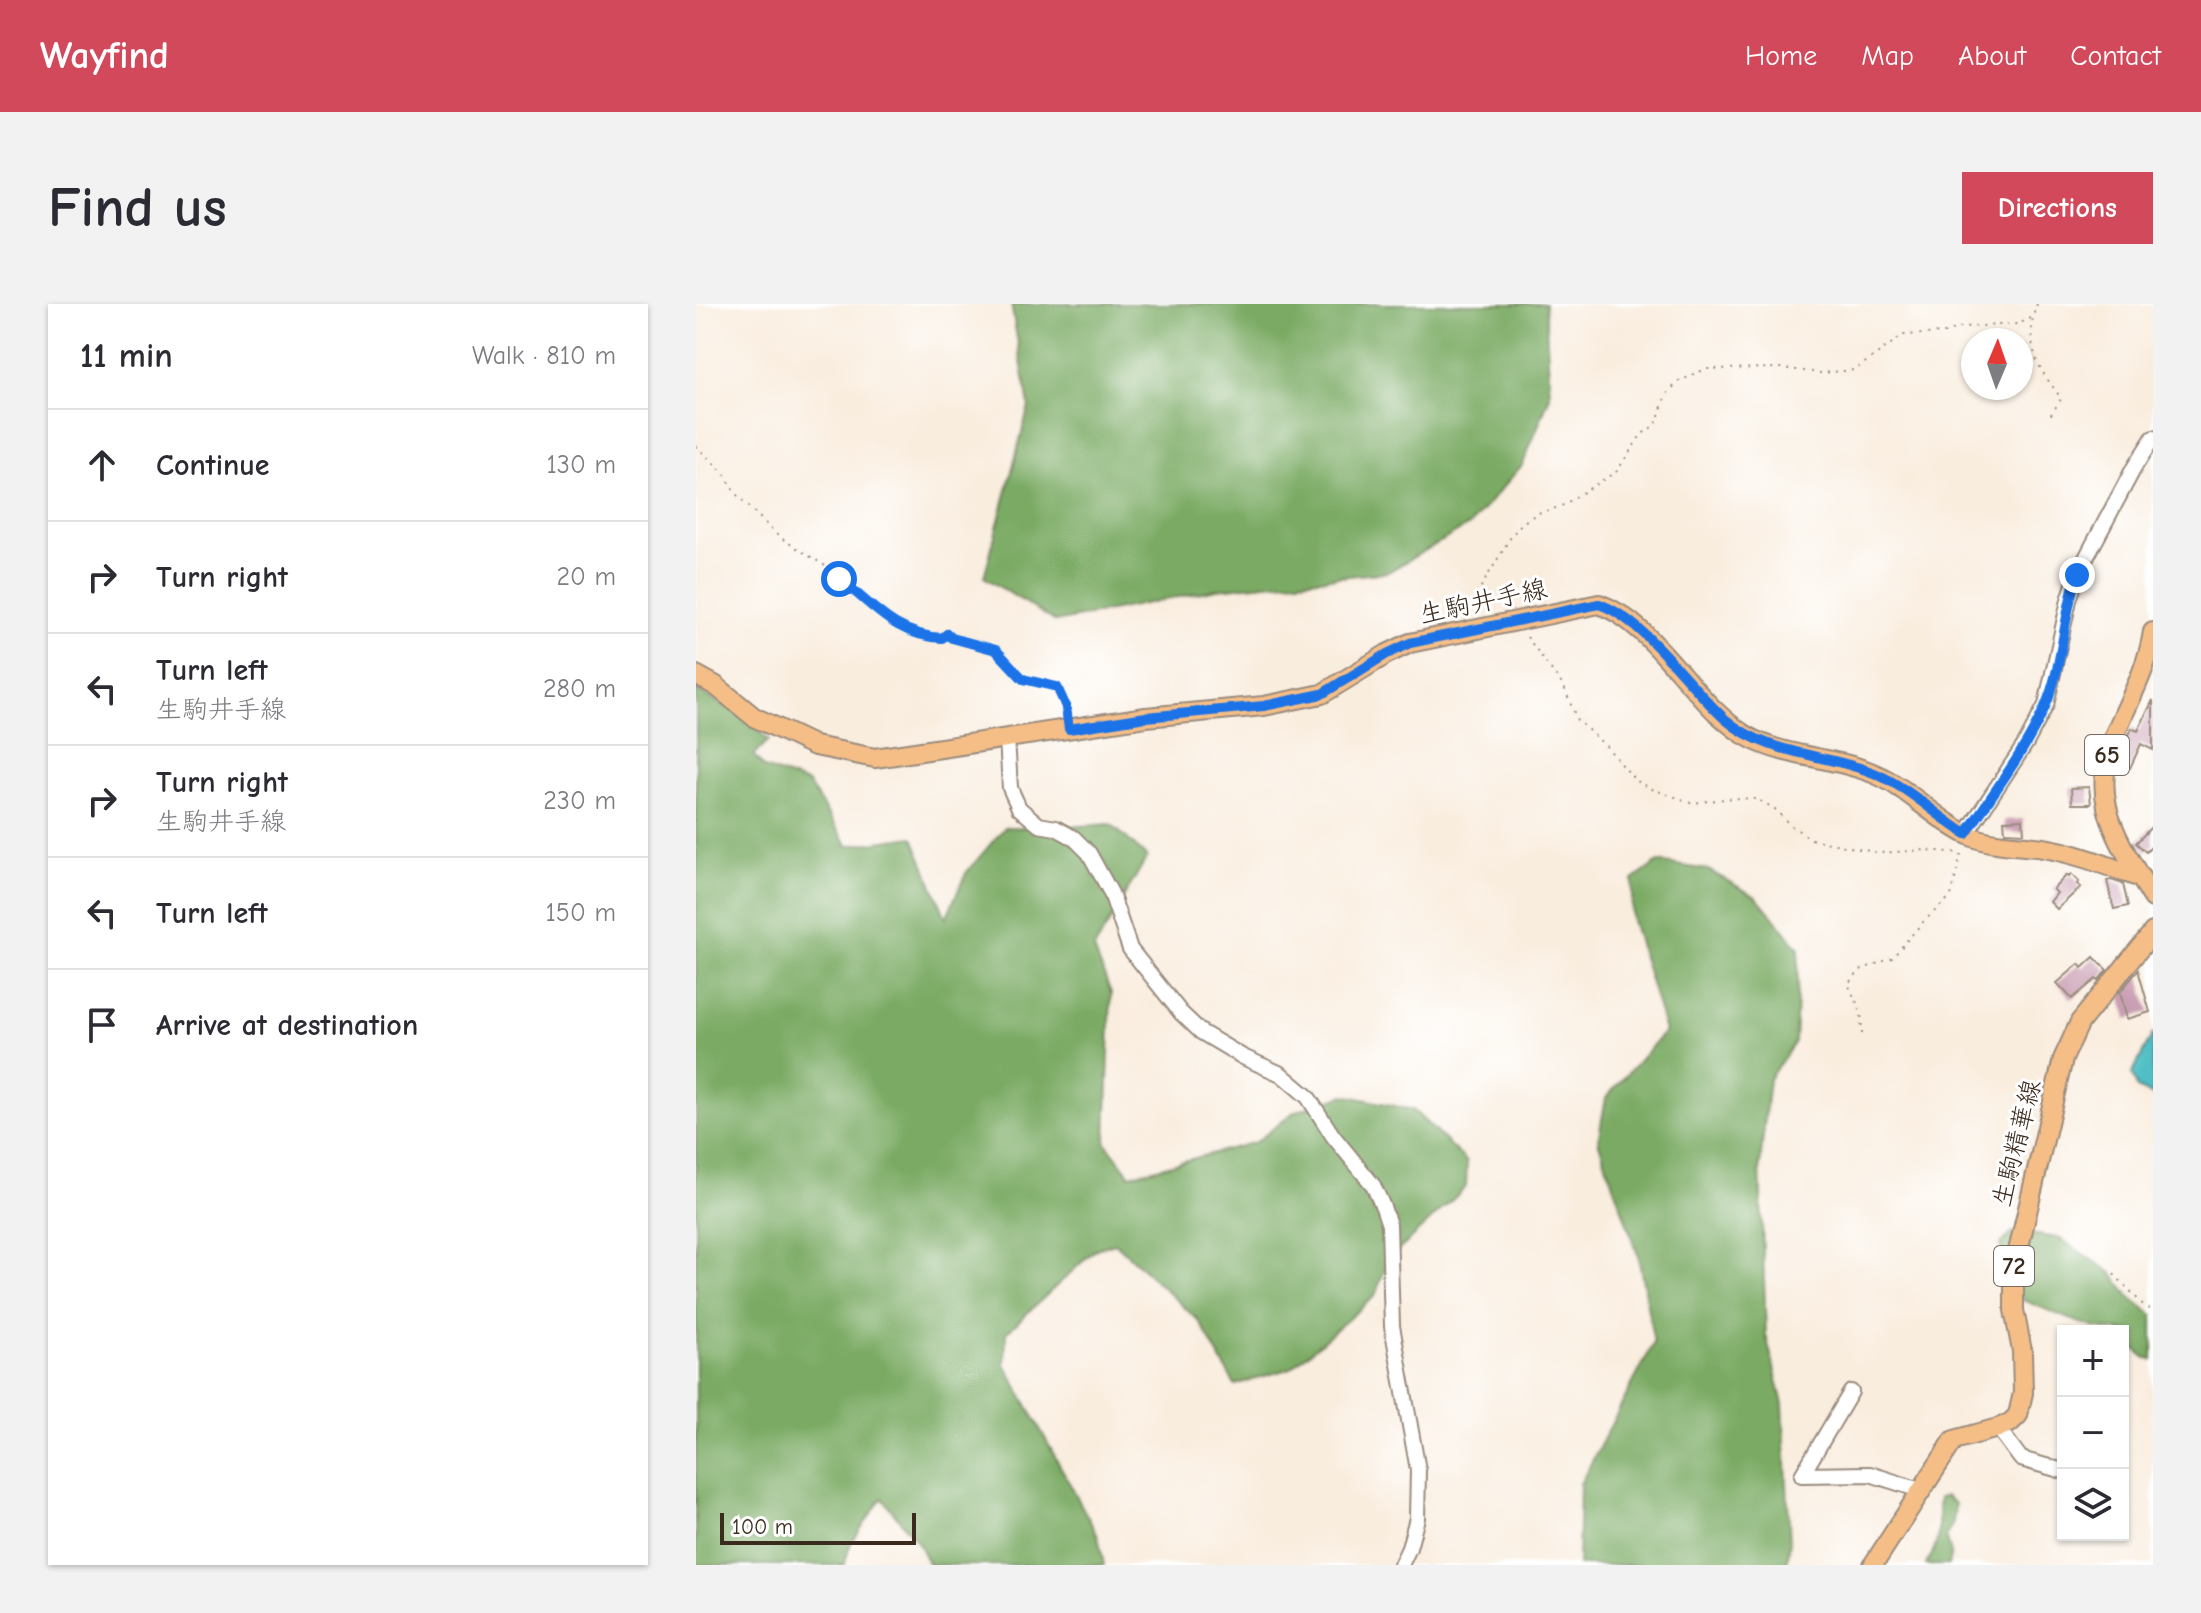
<!DOCTYPE html>
<html lang="en">
<head>
<meta charset="utf-8">
<style>
	:root { --surface:#fff; --page:#f2f2f3; --text:#2b2b33; --muted:#7c7c81; --line:#e1e1e2; --accent:#d1495b }
	body { margin:0; font-family:"Comic Neue","Klee One",sans-serif; background:var(--page); color:var(--text) }
	.controls { position:absolute; right:24px; bottom:24px; display:grid; overflow:hidden; border-radius:0px; box-shadow:0 2px 6px #0004 }
	.controls button { width:72px; height:72px; display:grid; place-items:center; padding:0; border:0; border-bottom:2px solid var(--line); background:var(--surface); color:var(--text); font:40px sans-serif }
	.compass { position:absolute; left:1265px; top:24px; width:72px; height:72px; border-radius:50%; background:var(--surface); box-shadow:0 2px 6px #0004; rotate:2deg }
	.scale { position:absolute; left:24px; bottom:20px; width:196px; box-sizing:border-box; padding-left:8px; border:4px solid #3b2a1e; border-top:0; font-size:22px; line-height:28px; white-space:nowrap; color:#3b2a1e; -webkit-text-stroke:6px #fff; paint-order:stroke }
	.stop { position:absolute; width:24px; height:24px; margin:-18px; border:6px solid #1a73e8; border-radius:50%; background:#fff }
	.stop.end { background:#1a73e8; border-color:#fff; box-shadow:0 2px 8px #0008 }
	.list { margin:0; padding:0; list-style:none }
	h2 { display:flex; justify-content:space-between; align-items:center; height:104px; margin:0; padding:0 32px; font-size:34px }
	h2 small { font-size:26px; font-weight:400; color:var(--muted) }
	.list li { display:grid; grid-template-columns:52px 1fr auto; gap:24px; align-items:center; box-sizing:border-box; height:112px; padding:0 32px; border-top:2px solid var(--line) }
	.list b { display:block; font-size:30px; white-space:nowrap }
	.list p { margin:0; font-size:26px; white-space:nowrap; color:var(--muted) }
	.list em { font-size:26px; font-style:normal; color:var(--muted) }
	.icon { flex:none; width:44px; height:44px; fill:none; stroke:currentColor; stroke-width:2; stroke-linecap:round; stroke-linejoin:round }
	.map { position:relative; flex:none; width:1457px; height:1261px; overflow:hidden; border-radius:0px }
	header { display:flex; align-items:center; gap:48px; box-sizing:border-box; height:112px; padding:0 40px; background:var(--accent); color:#fff }
	header strong { font-size:38px }
	nav { display:flex; gap:44px; margin-inline-start:auto; font-size:28px }
	.intro { display:flex; align-items:center; justify-content:space-between; box-sizing:border-box; height:192px; padding:0 48px }
	h1 { margin:0; font-size:56px }
	.button { padding:20px 36px; border-radius:0px; background:var(--accent); color:#fff; font-size:28px; font-weight:700 }
	main { display:flex; gap:48px; padding:0 48px }
	aside { flex:1; background:var(--surface); border-radius:0px; box-shadow:0 2px 6px #0004 }
	.map>svg:first-child { display:block }
	.forest { fill:#7aaa64; stroke:#5a6a41; stroke-width:2 }
	.water { fill:#50bec5; stroke:#467472; stroke-width:2 }
	.building { fill:#c595ac }
	.lines { fill:none; stroke-linecap:round; stroke-linejoin:round }
	.minor-casing { stroke:#9a8c7e; stroke-width:18 }
	.major-casing { stroke:#9a8c7e; stroke-width:22 }
	.path { stroke:#9a8c7e; stroke-width:2; stroke-dasharray:2 6; stroke-linecap:butt }
	.minor { stroke:#fff; stroke-width:14 }
	.major { stroke:#f6be87; stroke-width:18 }
	.route { stroke:#1a73e8; stroke-width:10 }
	.labels { text-anchor:middle; stroke-width:6; stroke-linejoin:round; paint-order:stroke }
	.shield { fill:#fff; stroke:#766a62; stroke-width:2 }
	.shield-label { font-size:24px; font-weight:bold; fill:#3b2a1e }
	.street-label { font-size:26px; fill:#3b2a1e; stroke:#fff }
</style>
</head>
<body>
<header>
<strong>Wayfind</strong>
<nav><a>Home</a><a>Map</a><a>About</a><a>Contact</a></nav>
</header>
<div class="intro"><h1>Find us</h1><a class="button">Directions</a></div>
<main>
<aside>
<h2>11 min<small>Walk · 810 m</small></h2>
<ul class="list">
<li><svg class="icon" aria-label="ahead" viewBox="0 0 24 24"><path d="M12 20V5M6 11l6-6 6 6"/></svg><div><b>Continue</b></div><em>130 m</em></li>
<li><svg class="icon" aria-label="right" viewBox="0 0 24 24"><path d="M7 20v-9h11M14 6l5 5-5 5"/></svg><div><b>Turn right</b></div><em>20 m</em></li>
<li><svg class="icon" aria-label="left" viewBox="0 0 24 24"><path d="M17 20v-9H6M10 6l-5 5 5 5"/></svg><div><b>Turn left</b><p>生駒井手線</p></div><em>280 m</em></li>
<li><svg class="icon" aria-label="right" viewBox="0 0 24 24"><path d="M7 20v-9h11M14 6l5 5-5 5"/></svg><div><b>Turn right</b><p>生駒井手線</p></div><em>230 m</em></li>
<li><svg class="icon" aria-label="left" viewBox="0 0 24 24"><path d="M17 20v-9H6M10 6l-5 5 5 5"/></svg><div><b>Turn left</b></div><em>150 m</em></li>
<li><svg class="icon" aria-label="arrive" viewBox="0 0 24 24"><path d="M6 21V4h12l-3 4 3 4H6"/></svg><div><b>Arrive at destination</b></div></li>
</ul>
</aside>
<div class="map">
<svg width="1457" height="1261" viewBox="0 0 1457 1261">
	<rect width="100%" height="100%" fill="#fff"/>
	<filter id="ink" filterUnits="userSpaceOnUse"><feTurbulence type="fractalNoise" baseFrequency=".0125" numOctaves="2"/><feDisplacementMap in="SourceGraphic" scale="16" xChannelSelector="R" yChannelSelector="G"/><feConvolveMatrix kernelMatrix="1 2 1 2 8 2 1 2 1" color-interpolation-filters="sRGB"/></filter>
	<filter id="wash" filterUnits="userSpaceOnUse"><feTurbulence type="fractalNoise" baseFrequency=".006" numOctaves="4" result="noise"/><feDisplacementMap in="SourceGraphic" scale="32" xChannelSelector="R" yChannelSelector="G"/><feGaussianBlur stdDeviation="1.8" result="paint"/><feColorMatrix in="noise" values="0 0 0 0 0 0 0 0 0 0 0 0 0 0 0 0 0 1.4 0 .05"/><feComposite in="paint" operator="in"/></filter>
	<g filter="url(#wash)">
		<rect width="100%" height="100%" fill="#f9edde"/>
		<path class="forest" d="M315,0H849L854,92L827,160L775,220L692,268L521,285L360,318L288,273L333,102Z
			M0,386L38,406L73,436L58,451L68,464L112,479L152,542L217,533L250,614L270,569L309,523L352,524L415,520L451,553L398,645L415,689L410,839L434,871L560,838L598,808L649,791L717,806L771,858L770,883L693,955L679,992L595,1064L539,1081L503,1017L419,939L400,945L310,1029L309,1060L402,1232L408,1261H233L222,1239L186,1194L155,1239L148,1261H0Z
			M962,558L1012,566L1061,593L1103,644L1099,738L1073,775L1064,862L1070,1031L1087,1100L1094,1238L1091,1261H882L884,1180L958,1039L942,951L902,837L910,794L969,727L935,613L937,576Z
			M1318,928L1363,934L1416,969L1434,993L1457,1011V1056L1448,1053L1427,1034V1027C1390,1027 1350,1004 1315,991L1304,940Z
			M1249,1192L1259,1200L1257,1219L1250,1232L1255,1249L1252,1261H1230C1235,1251 1242,1240 1242,1228C1243,1216 1241,1206 1243,1194Z"/>
		<path class="water" d="M1457,729V792L1441,784L1436,770Z"/>
		<g id="blocks">
			<path class="building" d="M1457,396V446L1445,440L1434,464L1423,459L1426,447L1436,424L1442,427Z
				M1393,483L1395,500H1376L1375,484Z
				M1327,515L1328,529L1309,528L1308,516Z
				M1457,521V541L1450,548L1440,539Z
				M1375,570L1383,578L1381,580L1385,583L1361,605L1354,598L1361,589L1357,585L1371,571L1373,573Z
				M1415,576L1427,580L1432,602L1418,605L1411,577Z
				M1398,653L1411,666L1402,677L1400,675L1376,695L1361,679L1383,660L1386,664Z
				M1442,666L1454,708L1431,715L1424,688Z"/>
		</g>
	</g>
	<g filter="url(#ink)">
		<use href="#blocks" fill-opacity="0" stroke="#9a8c7e" stroke-width="2"/>
		<g class="lines">
			<defs>
				<path id="minor" d="M311,434L314,484L323,504L343,521L360,524L378,534L393,549L415,589L434,645L485,709L505,728L547,753L585,770L612,793L637,832L677,881L687,903L693,921L696,1022L722,1166L721,1214L713,1244L705,1261
					M1270,530L1330,439L1350,401L1373,296L1381,271L1439,162L1457,134
					M1155,1088L1106,1171L1174,1170L1224,1186
					M1302,1124L1325,1155L1367,1167"/>
				<path id="major" d="M1457,328C1452,360 1438,387 1425,416C1389,492 1417,529 1457,594
					M0,371L20,382L58,413L119,442L179,454L450,413L568,402L626,390L691,350L714,339L903,300C961,320 1000,406 1056,435C1094,454 1140,453 1179,470C1212,484 1237,513 1270,530C1294,542 1320,540 1347,544C1380,549 1414,563 1445,574
					M1177,1261L1258,1136L1302,1124L1314,1119L1322,1111L1327,1089L1326,1047L1318,1006V964L1367,755L1384,718L1457,628"/>
			</defs>
			<use href="#minor" class="minor-casing"/>
			<use href="#major" class="major-casing"/>
			<path class="path" d="M1341,0C1333,19 1334,44 1344,63C1349,74 1359,84 1365,95L1352,115
				M0,142L28,169L40,190L83,233L136,266L198,321L246,334L251,330L256,334L300,346L327,375L361,383L370,407
				M771,312L779,293L816,231L826,219L842,209L864,203L921,167L945,131L960,120L970,91L982,78L1009,65L1085,64L1125,69L1159,66L1207,31L1249,29L1267,23L1322,20L1335,14
				M831,333L868,383L881,416L911,443L939,476L956,485L997,499L1036,494L1060,495L1078,504L1094,521L1115,535L1183,549L1231,546L1265,549
				M1166,730L1165,708L1152,680L1164,666L1196,654L1226,619L1255,592L1265,551
				M1418,970L1450,1004L1457,1006"/>
			<use href="#minor" class="minor"/>
			<use href="#major" class="major"/>
		</g>
	</g>
	<g class="lines" filter="url(#ink)">
		<path class="route" d="M143,275C178,301 198,331 246,334L251,330L256,334L300,346L327,375L361,383L370,403L373,425L450,413L568,402L626,390L691,350L714,339L903,300C949,316 991,381 1029,415C1072,452 1128,449 1178,469C1212,483 1240,511 1270,530C1297,489 1329,448 1349,403C1367,362 1367,313 1381,271"/>
	</g>
	<g class="labels">
		<g class="shield">
			<rect x="1389" y="431" width="44" height="40" rx="6"/>
			<rect x="1298" y="942" width="40" height="40" rx="6"/>
		</g>
		<g class="shield-label">
			<text x="1411" y="459">65</text>
			<text x="1318" y="970">72</text>
		</g>
		<g class="street-label">
			<text transform="translate(787 297) rotate(-12)" y="9">生駒井手線</text>
			<text transform="translate(1320 839) rotate(-76)" y="9">生駒精華線</text>
		</g>
	</g>
</svg>
<div class="controls">
<button>+</button>
<button>−</button>
<button><svg class="icon" aria-label="layers" viewBox="0 0 24 24"><path d="M12 4l9 5-9 5-9-5zM3 14l9 5 9-5"/></svg></button>
</div>
<svg class="compass" viewBox="-18 -18 36 36"><path d="M0-13l5 13h-10z" fill="#e53935"/><path d="M0 13l5-13h-10z" fill="#7c7c81"/></svg>
<div class="scale">100 m</div>
<div class="stop" style="left:143px;top:275px"></div>
<div class="stop end" style="left:1381px;top:271px"></div>
</div>
</main>
</body>
</html>
